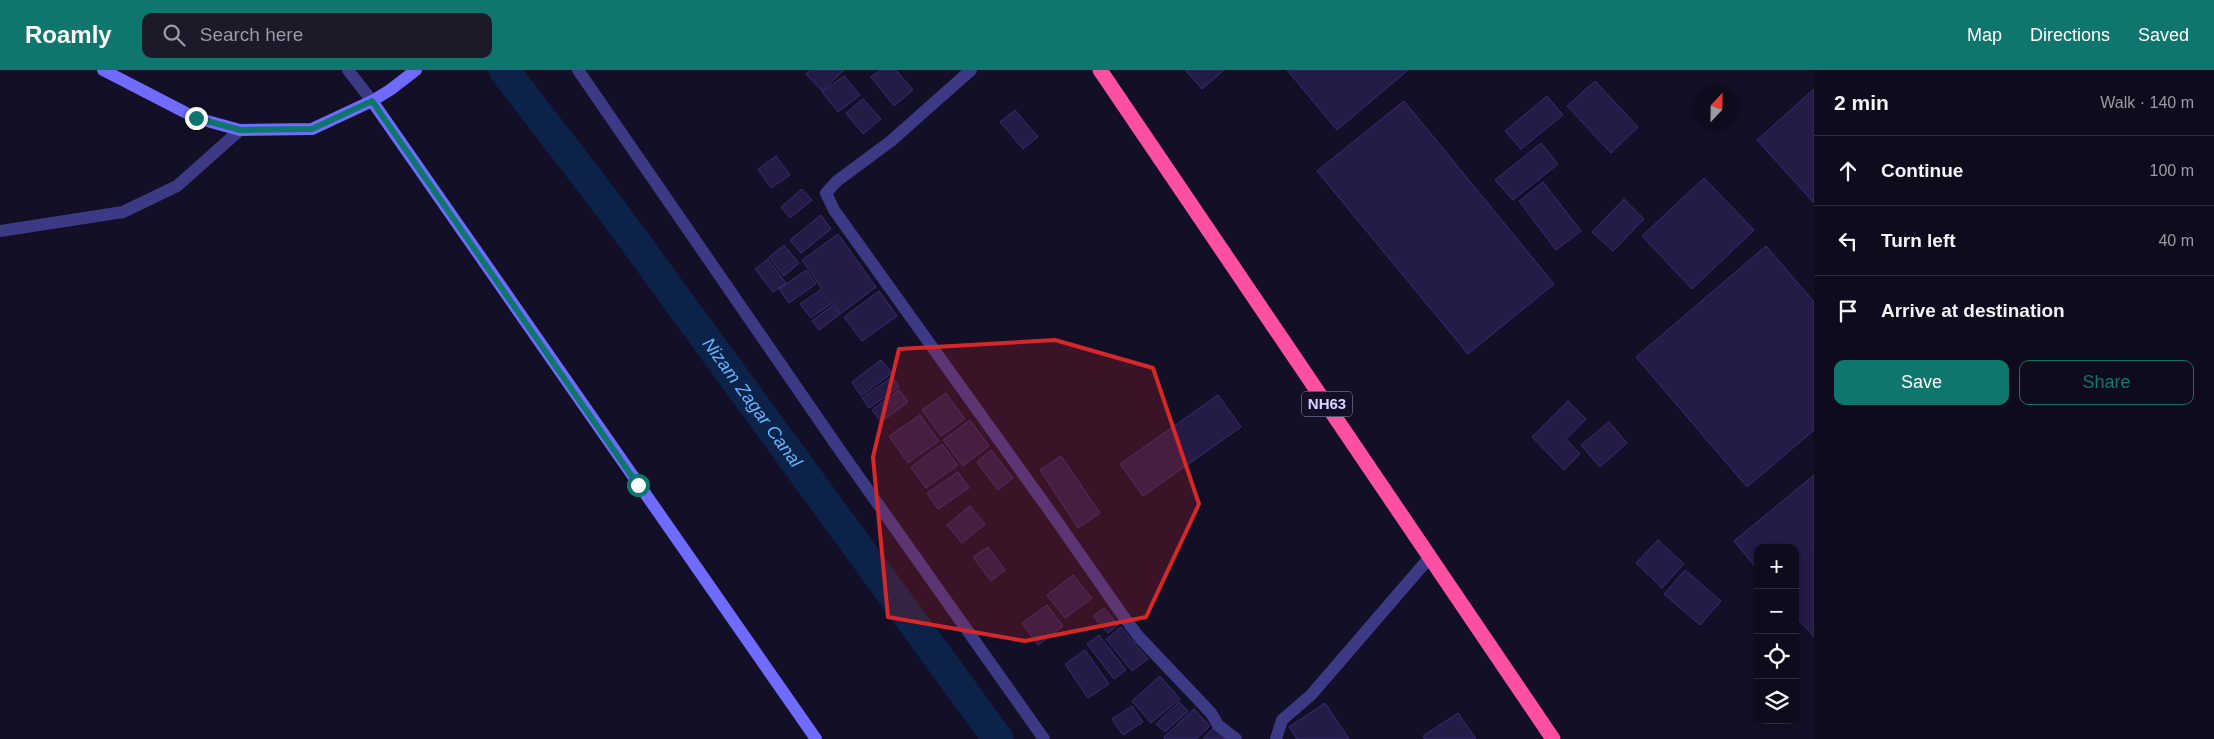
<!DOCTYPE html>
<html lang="en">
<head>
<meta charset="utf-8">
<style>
	:root { --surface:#0e0b1c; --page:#1c1929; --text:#f1f3f6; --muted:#9b9ba3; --line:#2e2b3b; --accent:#0f766e }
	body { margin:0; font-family:Arial,sans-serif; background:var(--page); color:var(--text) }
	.controls { position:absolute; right:15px; bottom:15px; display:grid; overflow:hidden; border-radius:10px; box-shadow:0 2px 12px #0003 }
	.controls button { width:45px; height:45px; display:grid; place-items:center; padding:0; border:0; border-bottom:1px solid var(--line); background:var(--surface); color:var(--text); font:25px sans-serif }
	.compass { position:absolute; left:1694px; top:15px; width:45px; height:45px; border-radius:50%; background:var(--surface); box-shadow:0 2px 12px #0003; rotate:22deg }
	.stop { position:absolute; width:15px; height:15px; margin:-11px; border:4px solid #0f766e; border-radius:50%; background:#fff }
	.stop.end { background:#0f766e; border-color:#fff; box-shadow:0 1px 5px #0008 }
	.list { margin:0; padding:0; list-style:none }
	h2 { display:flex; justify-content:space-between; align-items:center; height:65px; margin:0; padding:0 20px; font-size:21px }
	h2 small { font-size:16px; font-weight:400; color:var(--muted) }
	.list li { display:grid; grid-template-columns:32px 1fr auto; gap:15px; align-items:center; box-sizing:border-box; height:70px; padding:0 20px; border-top:1px solid var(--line) }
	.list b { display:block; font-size:19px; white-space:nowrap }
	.list em { font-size:16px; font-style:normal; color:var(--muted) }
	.actions { display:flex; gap:10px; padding:15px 20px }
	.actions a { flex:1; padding:11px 0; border:1px solid var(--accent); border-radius:10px; text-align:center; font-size:18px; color:var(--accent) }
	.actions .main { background:var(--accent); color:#fff }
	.icon { flex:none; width:28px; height:28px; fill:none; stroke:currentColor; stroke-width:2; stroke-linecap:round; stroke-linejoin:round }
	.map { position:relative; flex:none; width:1814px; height:669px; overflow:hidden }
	header { display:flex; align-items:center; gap:30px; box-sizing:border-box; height:70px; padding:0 25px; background:var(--accent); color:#fff }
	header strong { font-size:24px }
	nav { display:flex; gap:28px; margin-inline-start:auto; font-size:18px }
	.search { width:350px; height:45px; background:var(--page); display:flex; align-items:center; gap:12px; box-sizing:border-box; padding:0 18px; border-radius:10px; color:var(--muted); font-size:19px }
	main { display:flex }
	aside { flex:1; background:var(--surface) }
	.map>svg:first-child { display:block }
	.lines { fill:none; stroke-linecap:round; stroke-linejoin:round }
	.canal { stroke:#0c2248; stroke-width:31 }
	.building { fill:#241b47; stroke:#3b2d73 }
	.lane { stroke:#3d3a85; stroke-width:12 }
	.street { stroke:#3d3a85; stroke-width:12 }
	.secondary { stroke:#6f6bff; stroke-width:12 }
	.highway { stroke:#ff4fa3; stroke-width:15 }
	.route { stroke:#0f766e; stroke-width:6 }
	.marked { fill:#d62828; fill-opacity:0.2; stroke:#d62828; stroke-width:4; stroke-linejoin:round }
	.labels { text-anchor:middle; stroke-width:5; stroke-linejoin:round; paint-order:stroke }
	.shield { fill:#130f26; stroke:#9e99be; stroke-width:1 }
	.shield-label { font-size:15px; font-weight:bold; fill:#d9d4ff }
	.water-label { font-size:18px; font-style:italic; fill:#62b6ff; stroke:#130f26 }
</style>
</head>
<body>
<header>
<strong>Roamly</strong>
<div class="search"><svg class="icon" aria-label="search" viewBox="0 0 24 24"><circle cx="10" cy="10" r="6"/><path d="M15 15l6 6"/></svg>Search here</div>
<nav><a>Map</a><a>Directions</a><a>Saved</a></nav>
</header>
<main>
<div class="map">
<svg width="1814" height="669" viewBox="0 0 1814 669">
	<rect width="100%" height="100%" fill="#130f26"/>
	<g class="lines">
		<path class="canal" id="s1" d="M504,0L611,139L998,669"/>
	</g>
	<path class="building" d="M811,0H842L843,1L822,21L806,4Z
		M880,0H896L913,20L894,36L871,7Z
		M1185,0H1224L1202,19Z
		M1287,0H1408L1337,60Z
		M844,6L860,25L838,42L822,22Z
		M1595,11L1638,57L1611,83L1567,36Z
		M1814,19V133L1757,70Z
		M1547,26L1563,45L1521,79L1505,61Z
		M863,29L881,49L863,64L846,43Z
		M1404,31L1554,214L1468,284L1317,101Z
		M1015,40L1038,67L1023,79L1000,52Z
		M1541,73L1558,94L1513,130L1495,110Z
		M776,86L790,105L771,118L758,99Z
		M1704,108L1754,160L1692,219L1642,166Z
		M1543,112L1581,161L1556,180L1519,131Z
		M802,119L812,130L790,148L781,137Z
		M1624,129L1644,149L1613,181L1592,162Z
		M821,145L831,159L801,183L790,170Z
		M838,164L876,217L840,244L832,233L811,248L800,234L822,219L802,190Z
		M784,175L799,193L784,206L769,187Z
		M1766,176L1814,232V360L1747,417L1636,287Z
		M768,189L786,213L773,222L755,199Z
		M806,200L816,214L789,233L779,219Z
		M879,221L897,246L862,271L844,247Z
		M832,236L839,245L819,260L812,251Z
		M881,290L892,303L861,326L852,312Z
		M892,307L899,317L869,338L862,328Z
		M899,320L908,332L881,352L872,340Z
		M946,323L965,349L941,366L922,340Z
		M1218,325L1241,357L1143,426L1120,394Z
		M1568,331L1586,349L1566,369L1580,384L1564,400L1532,367Z
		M920,345L939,371L908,393L889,366Z
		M970,350L989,376L963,396L943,370Z
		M1609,352L1627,373L1600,397L1581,375Z
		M942,374L958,395L926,418L911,397Z
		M991,380L1013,408L998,420L977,392Z
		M1061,386L1100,443L1078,458L1040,400Z
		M958,402L969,418L938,439L927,423Z
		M1814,405V567L1795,545V478H1758V500L1734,471Z
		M970,436L985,454L962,473L947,455Z
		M1658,470L1684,494L1662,518L1636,493Z
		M988,477L1005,500L991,511L973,487Z
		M1685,500L1721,531L1700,555L1664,524Z
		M1073,505L1092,528L1065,548L1047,525Z
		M1047,535L1063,556L1038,575L1022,553Z
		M1104,538L1118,555L1108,563L1093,546Z
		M1121,557L1148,589L1132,601L1106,569Z
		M1099,565L1126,600L1114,609L1087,574Z
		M1085,580L1109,614L1088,628L1065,594Z
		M1160,606L1180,629L1151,653L1132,631Z
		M1179,632L1188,641L1165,662L1156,654Z
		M1325,633L1349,669H1297L1289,657Z
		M1132,636L1143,652L1123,665L1112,649Z
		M1194,639L1210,656L1196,669H1165L1164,667Z
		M1458,643L1476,669H1425L1423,666Z
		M1213,658L1225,669H1203Z"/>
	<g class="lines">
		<path class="lane" d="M0,161L123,142L177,116L240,60"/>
		<path class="street" d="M348,0L372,31
			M578,0L839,379L1044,669
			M971,0L891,71L837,111L826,123L834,140L1054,447L1121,543L1139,567L1211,643L1218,655L1236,669
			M1276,669L1282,650L1311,625L1430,487"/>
		<path class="secondary" d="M103,0L196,48L240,60L312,59L372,31L390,20L416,0
			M372,31L816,669"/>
		<path class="highway" d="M1100,0L1553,669"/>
	</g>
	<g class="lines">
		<path class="route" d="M196,48L240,60L312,59L372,31L638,415"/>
	</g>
	<path class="marked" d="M1055,270L1153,298L1199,434L1146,547L1025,571L888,547L873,387L899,279Z"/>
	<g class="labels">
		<rect class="shield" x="1302" y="321.5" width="50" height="25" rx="4"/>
		<g class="shield-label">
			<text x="1327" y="339">NH63</text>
		</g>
		<g class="water-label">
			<text dy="6" stroke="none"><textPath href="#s1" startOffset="415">Nizam Zagar Canal</textPath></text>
		</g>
	</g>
</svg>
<div class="controls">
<button>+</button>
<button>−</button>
<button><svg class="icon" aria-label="locate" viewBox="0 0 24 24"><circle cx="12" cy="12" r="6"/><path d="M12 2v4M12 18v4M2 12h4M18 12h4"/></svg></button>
<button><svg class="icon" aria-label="layers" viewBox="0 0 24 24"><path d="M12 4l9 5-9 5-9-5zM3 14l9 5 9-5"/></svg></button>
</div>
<svg class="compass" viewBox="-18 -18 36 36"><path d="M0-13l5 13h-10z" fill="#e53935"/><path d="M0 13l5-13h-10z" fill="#9b9ba3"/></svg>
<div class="stop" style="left:638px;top:415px"></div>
<div class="stop end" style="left:196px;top:48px"></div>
</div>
<aside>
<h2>2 min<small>Walk · 140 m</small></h2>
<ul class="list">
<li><svg class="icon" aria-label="ahead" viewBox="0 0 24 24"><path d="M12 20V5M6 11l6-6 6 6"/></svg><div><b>Continue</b></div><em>100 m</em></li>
<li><svg class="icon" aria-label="left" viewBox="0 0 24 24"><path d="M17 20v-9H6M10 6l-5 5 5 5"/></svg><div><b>Turn left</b></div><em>40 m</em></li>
<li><svg class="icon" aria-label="arrive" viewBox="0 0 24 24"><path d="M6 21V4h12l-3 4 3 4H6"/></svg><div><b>Arrive at destination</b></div></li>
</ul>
<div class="actions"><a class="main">Save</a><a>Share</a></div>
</aside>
</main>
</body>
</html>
